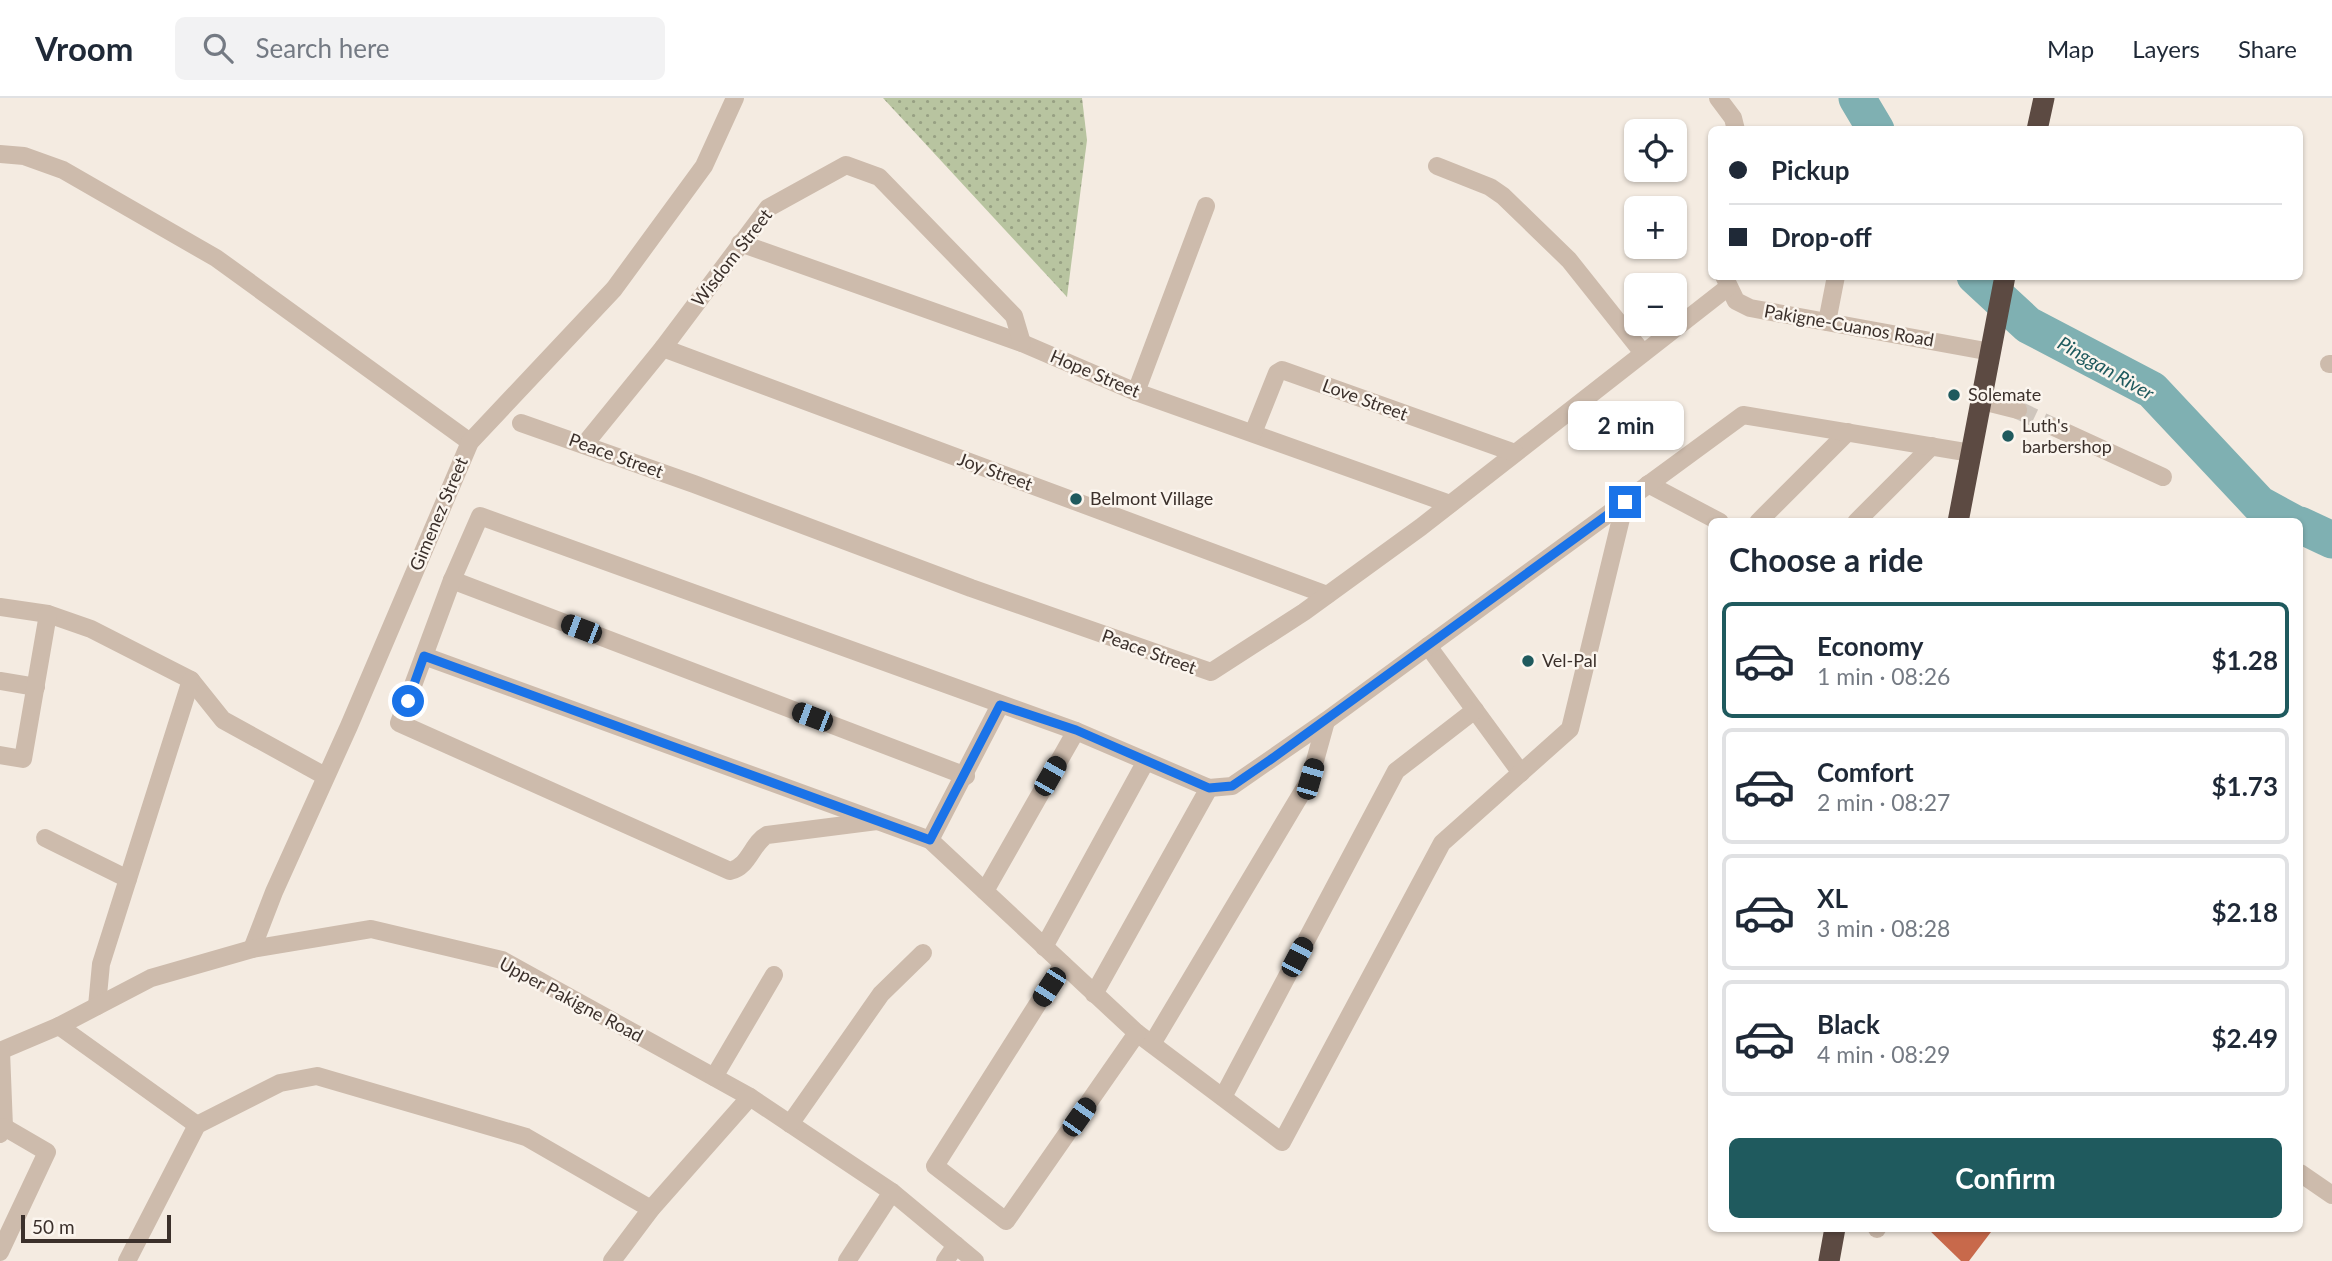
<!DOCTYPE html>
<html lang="en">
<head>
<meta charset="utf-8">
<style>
	body { margin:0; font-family:Lato,sans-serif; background:#f2f2f3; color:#1f2937; height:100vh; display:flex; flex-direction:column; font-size:26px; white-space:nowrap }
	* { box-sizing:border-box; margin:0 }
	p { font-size:23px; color:#747a83 }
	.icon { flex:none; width:38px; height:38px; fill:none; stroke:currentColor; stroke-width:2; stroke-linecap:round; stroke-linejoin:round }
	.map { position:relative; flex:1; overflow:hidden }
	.side { position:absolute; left:1708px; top:420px; width:595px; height:714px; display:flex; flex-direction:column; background:#fff; border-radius:10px; box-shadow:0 2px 5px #0004 }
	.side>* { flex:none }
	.guide { position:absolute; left:1708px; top:28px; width:595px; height:154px; border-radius:10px; box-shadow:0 2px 5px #0004; display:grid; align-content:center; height:154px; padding:0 21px; background:#fff }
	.buttons { position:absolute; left:1624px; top:21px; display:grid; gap:14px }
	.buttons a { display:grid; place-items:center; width:63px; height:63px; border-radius:10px; background:#fff; box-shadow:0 2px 5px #0004; font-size:35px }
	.scale { position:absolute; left:21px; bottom:18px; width:150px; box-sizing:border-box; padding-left:7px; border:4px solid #3b302b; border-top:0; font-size:19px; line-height:24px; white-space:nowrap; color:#3b302b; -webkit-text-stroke:5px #fbf5ee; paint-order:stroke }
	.end { position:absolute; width:32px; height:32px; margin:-16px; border:9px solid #1a73e8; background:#fff; box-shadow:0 0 0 4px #fff }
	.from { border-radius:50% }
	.bubble { position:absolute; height:49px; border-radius:10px; background:#fff; box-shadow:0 2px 5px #0004; font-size:23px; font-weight:700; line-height:49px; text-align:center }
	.car { position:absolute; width:21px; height:42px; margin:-21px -10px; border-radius:9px; box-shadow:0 0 5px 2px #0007; background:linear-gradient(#222 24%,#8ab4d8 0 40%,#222 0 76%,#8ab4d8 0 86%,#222 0) }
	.guide b { display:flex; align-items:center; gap:24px; height:66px; font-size:26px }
	.guide b+b { border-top:2px solid #e0e1e3 }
	.guide i { width:18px; height:18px; background:#1f2937 }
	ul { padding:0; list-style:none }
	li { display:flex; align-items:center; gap:21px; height:116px; margin:0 14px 10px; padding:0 7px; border:4px solid #e0e1e3; border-radius:10px }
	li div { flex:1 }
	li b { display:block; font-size:26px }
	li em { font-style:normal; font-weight:700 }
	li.active { border-color:#1f5a5e }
	li>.icon { width:63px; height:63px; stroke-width:1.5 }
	h2 { padding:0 21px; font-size:32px; line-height:84px }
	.primary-button { display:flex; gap:14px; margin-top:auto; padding:14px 21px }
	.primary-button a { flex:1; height:80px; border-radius:10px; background:#1f5a5e; color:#fff; font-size:28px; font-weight:700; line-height:80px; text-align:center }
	header { display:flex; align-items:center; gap:42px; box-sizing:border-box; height:98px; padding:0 35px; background:#fff; border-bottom:2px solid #e0e1e3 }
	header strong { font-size:33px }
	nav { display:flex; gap:38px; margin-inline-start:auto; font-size:24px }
	.search { width:490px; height:63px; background:#f2f2f3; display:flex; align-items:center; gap:18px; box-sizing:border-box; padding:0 24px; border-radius:10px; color:#747a83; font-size:26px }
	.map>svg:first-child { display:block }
</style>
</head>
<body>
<header>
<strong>Vroom</strong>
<div class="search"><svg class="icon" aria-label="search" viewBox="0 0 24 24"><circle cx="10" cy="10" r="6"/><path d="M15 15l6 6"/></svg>Search here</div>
<nav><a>Map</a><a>Layers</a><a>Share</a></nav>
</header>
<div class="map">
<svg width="2332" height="1163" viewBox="0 0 2332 1163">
	<defs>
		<pattern id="green-dots" width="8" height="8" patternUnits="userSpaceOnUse" patternTransform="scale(1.75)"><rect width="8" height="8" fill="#b8c4a0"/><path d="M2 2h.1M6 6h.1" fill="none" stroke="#97a083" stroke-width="1.8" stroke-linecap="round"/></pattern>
	</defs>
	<rect width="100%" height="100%" fill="#f4ebe1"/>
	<polygon fill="url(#green-dots)" points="883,0 1082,0 1087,42 1067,199"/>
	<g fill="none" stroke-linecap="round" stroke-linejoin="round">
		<g stroke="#7fb0b2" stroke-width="37">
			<polyline points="1857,0 1876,32"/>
			<polyline points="1975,178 2028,227 2152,292 2259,406 2292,424"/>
			<polyline points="2300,427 2332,442"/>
		</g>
	</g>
	<polygon fill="#c8694b" points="1927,1130 1994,1130 1969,1163 1961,1163"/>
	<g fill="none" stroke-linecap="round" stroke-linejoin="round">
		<polyline stroke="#cfc6bd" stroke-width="18" stroke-dasharray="18 9" stroke-linecap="butt" points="2018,312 2054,329"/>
		<g stroke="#cdbbac" stroke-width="18">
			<polyline points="1718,0 1733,20 1736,32"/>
			<polyline points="0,56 24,58 63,72 216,160 470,344"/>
			<polyline points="1437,68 1490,89 1503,98 1569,162 1643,255"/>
			<polyline points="740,145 1022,245 1136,294 1450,406"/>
			<polyline points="1724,178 1736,203 1750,210 1991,254"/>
			<polyline points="1827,224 1836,178"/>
			<polyline points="663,250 1327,497"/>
			<polyline points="2329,266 2332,266"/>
			<polyline points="1136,294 1206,108"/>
			<polyline points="1982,303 2018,312"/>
			<polyline points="521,325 694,386 971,490 1211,574 1304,514 1421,429 1727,190"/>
			<polyline points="2054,329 2163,379"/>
			<polyline points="1253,335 1277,275 1282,272 1515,355"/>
			<polyline points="584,347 663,250 768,110 846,67 879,79 1014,218 1022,245"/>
			<polyline points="1648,386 1720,424"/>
			<polyline points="1758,424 1848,334"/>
			<polyline points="1856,424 1932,348"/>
			<polyline points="452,482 966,678"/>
			<polyline points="0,509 48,516 91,531 191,582 223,622 325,678"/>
			<polyline points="1428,548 1521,675"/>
			<polyline points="424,558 930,742 1137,935 1282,1044 1442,745 1570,631 1625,404"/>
			<polyline points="0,583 36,589"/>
			<polyline points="0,657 23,661 48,516"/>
			<path d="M877 723 767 737C752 745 749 769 730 773L399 625 452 482 480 418 1076 633 1209 690 1232 688 1326 623 1743 317 1971 355"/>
			<polyline points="45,740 128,781"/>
			<polyline points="930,742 1000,607"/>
			<polyline points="985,793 1076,633"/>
			<polyline points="1044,849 1146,663"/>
			<polyline points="252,851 274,794 349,628 470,344 614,191 704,68 735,0"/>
			<polyline points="1063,866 935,1068 1006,1123 1137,935"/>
			<polyline points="1094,896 1209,690"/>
			<polyline points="97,908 101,866 191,582"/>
			<polyline points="59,928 197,1027"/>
			<polyline points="1152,946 1310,681 1326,623"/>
			<polyline points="0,953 59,928 151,880 252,851 371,831 502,862 750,999 892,1094 975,1163"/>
			<polyline points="714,979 774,877"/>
			<polyline points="1223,999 1396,673 1475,612"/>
			<polyline points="790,1026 881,896 923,855"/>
			<polyline points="0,1036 4,1029 1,953"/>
			<polyline points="2300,1075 2332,1097"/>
			<polyline points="1877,1130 1877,1131"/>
			<polyline points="0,1154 47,1054 4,1029"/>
			<polyline points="127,1163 197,1027 280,985 317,978 526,1039 651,1111"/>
			<polyline points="612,1163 651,1111 750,999"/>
			<polyline points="847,1163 892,1094"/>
			<polyline points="945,1163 956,1147"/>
		</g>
		<g stroke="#5c4a42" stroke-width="21">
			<polyline points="2037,32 2044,0"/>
			<polyline points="1958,424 2005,178"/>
			<polyline points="1829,1163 1835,1130"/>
		</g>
	</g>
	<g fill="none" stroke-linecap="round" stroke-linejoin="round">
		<polyline stroke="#1a73e8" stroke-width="9" points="408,603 424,558 930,742 1000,607 1076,632 1209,690 1232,688 1270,662 1625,404"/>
	</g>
	<g fill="#1f5a5e" stroke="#fbf5ee" stroke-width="2.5">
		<circle cx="1954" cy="297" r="7"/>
		<circle cx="2008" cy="338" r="7"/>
		<circle cx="1076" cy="401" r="7"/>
		<circle cx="1528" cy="563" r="7"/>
	</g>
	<g text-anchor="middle" stroke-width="5" stroke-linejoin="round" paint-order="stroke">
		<g font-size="18" fill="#3b302b" stroke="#fbf5ee">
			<text transform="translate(732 160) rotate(-52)" y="6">Wisdom Street</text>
			<text transform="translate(1849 228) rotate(10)" y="6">Pakigne-Cuanos Road</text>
			<text transform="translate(1095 276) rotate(23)" y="6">Hope Street</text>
			<text transform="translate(1365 302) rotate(20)" y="6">Love Street</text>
			<text transform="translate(616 358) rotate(20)" y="6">Peace Street</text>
			<text transform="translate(995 374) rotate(20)" y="6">Joy Street</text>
			<text transform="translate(439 416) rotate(-67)" y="6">Gimenez Street</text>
			<text transform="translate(1149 554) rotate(20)" y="6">Peace Street</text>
			<text transform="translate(571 902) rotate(28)" y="6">Upper Pakigne Road</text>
		</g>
		<g font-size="18" fill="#3b302b" stroke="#fbf5ee" text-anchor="start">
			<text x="1968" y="303">Solemate</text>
			<text x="2022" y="334">Luth's<tspan x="2022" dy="21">barbershop</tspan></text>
			<text x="1090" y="407">Belmont Village</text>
			<text x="1542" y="569">Vel-Pal</text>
		</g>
		<g font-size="19" font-style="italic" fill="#1f5a5e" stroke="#fbf5ee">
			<text transform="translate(2106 270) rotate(30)" y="7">Pinggan River</text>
		</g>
	</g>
</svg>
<div class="buttons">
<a><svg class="icon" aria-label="locate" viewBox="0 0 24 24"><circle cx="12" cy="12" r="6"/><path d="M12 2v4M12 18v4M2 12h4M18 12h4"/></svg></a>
<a>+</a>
<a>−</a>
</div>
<div class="scale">50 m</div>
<i class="end from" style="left:408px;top:603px"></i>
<i class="end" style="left:1625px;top:404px"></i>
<div class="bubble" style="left:1568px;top:303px;width:116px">2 min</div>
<i class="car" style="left:581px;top:531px;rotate:291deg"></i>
<i class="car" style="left:812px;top:619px;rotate:291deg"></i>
<i class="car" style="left:1050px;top:678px;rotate:30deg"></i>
<i class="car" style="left:1310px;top:681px;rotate:16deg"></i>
<i class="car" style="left:1297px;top:859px;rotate:28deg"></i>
<i class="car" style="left:1049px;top:889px;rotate:213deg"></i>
<i class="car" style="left:1079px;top:1019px;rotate:35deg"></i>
<div class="guide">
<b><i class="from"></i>Pickup</b>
<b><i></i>Drop-off</b>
</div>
<section class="side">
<h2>Choose a ride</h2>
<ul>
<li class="active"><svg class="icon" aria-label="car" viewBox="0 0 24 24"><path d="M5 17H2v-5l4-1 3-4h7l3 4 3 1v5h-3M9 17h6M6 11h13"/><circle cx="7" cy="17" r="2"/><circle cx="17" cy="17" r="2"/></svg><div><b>Economy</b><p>1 min · 08:26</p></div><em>$1.28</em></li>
<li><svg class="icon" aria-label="car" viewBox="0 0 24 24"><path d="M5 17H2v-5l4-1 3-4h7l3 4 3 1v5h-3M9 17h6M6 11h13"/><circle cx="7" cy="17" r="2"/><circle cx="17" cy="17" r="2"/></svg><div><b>Comfort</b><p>2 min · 08:27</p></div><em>$1.73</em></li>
<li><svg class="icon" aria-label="car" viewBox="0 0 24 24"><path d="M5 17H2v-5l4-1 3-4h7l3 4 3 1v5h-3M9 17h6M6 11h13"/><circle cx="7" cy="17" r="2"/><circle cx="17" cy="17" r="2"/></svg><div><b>XL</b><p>3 min · 08:28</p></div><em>$2.18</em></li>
<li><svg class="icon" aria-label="car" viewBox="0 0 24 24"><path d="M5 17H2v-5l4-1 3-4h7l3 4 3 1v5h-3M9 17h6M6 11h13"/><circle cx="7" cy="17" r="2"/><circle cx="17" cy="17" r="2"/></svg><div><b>Black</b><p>4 min · 08:29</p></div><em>$2.49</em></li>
</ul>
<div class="primary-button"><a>Confirm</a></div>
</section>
</div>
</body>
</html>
